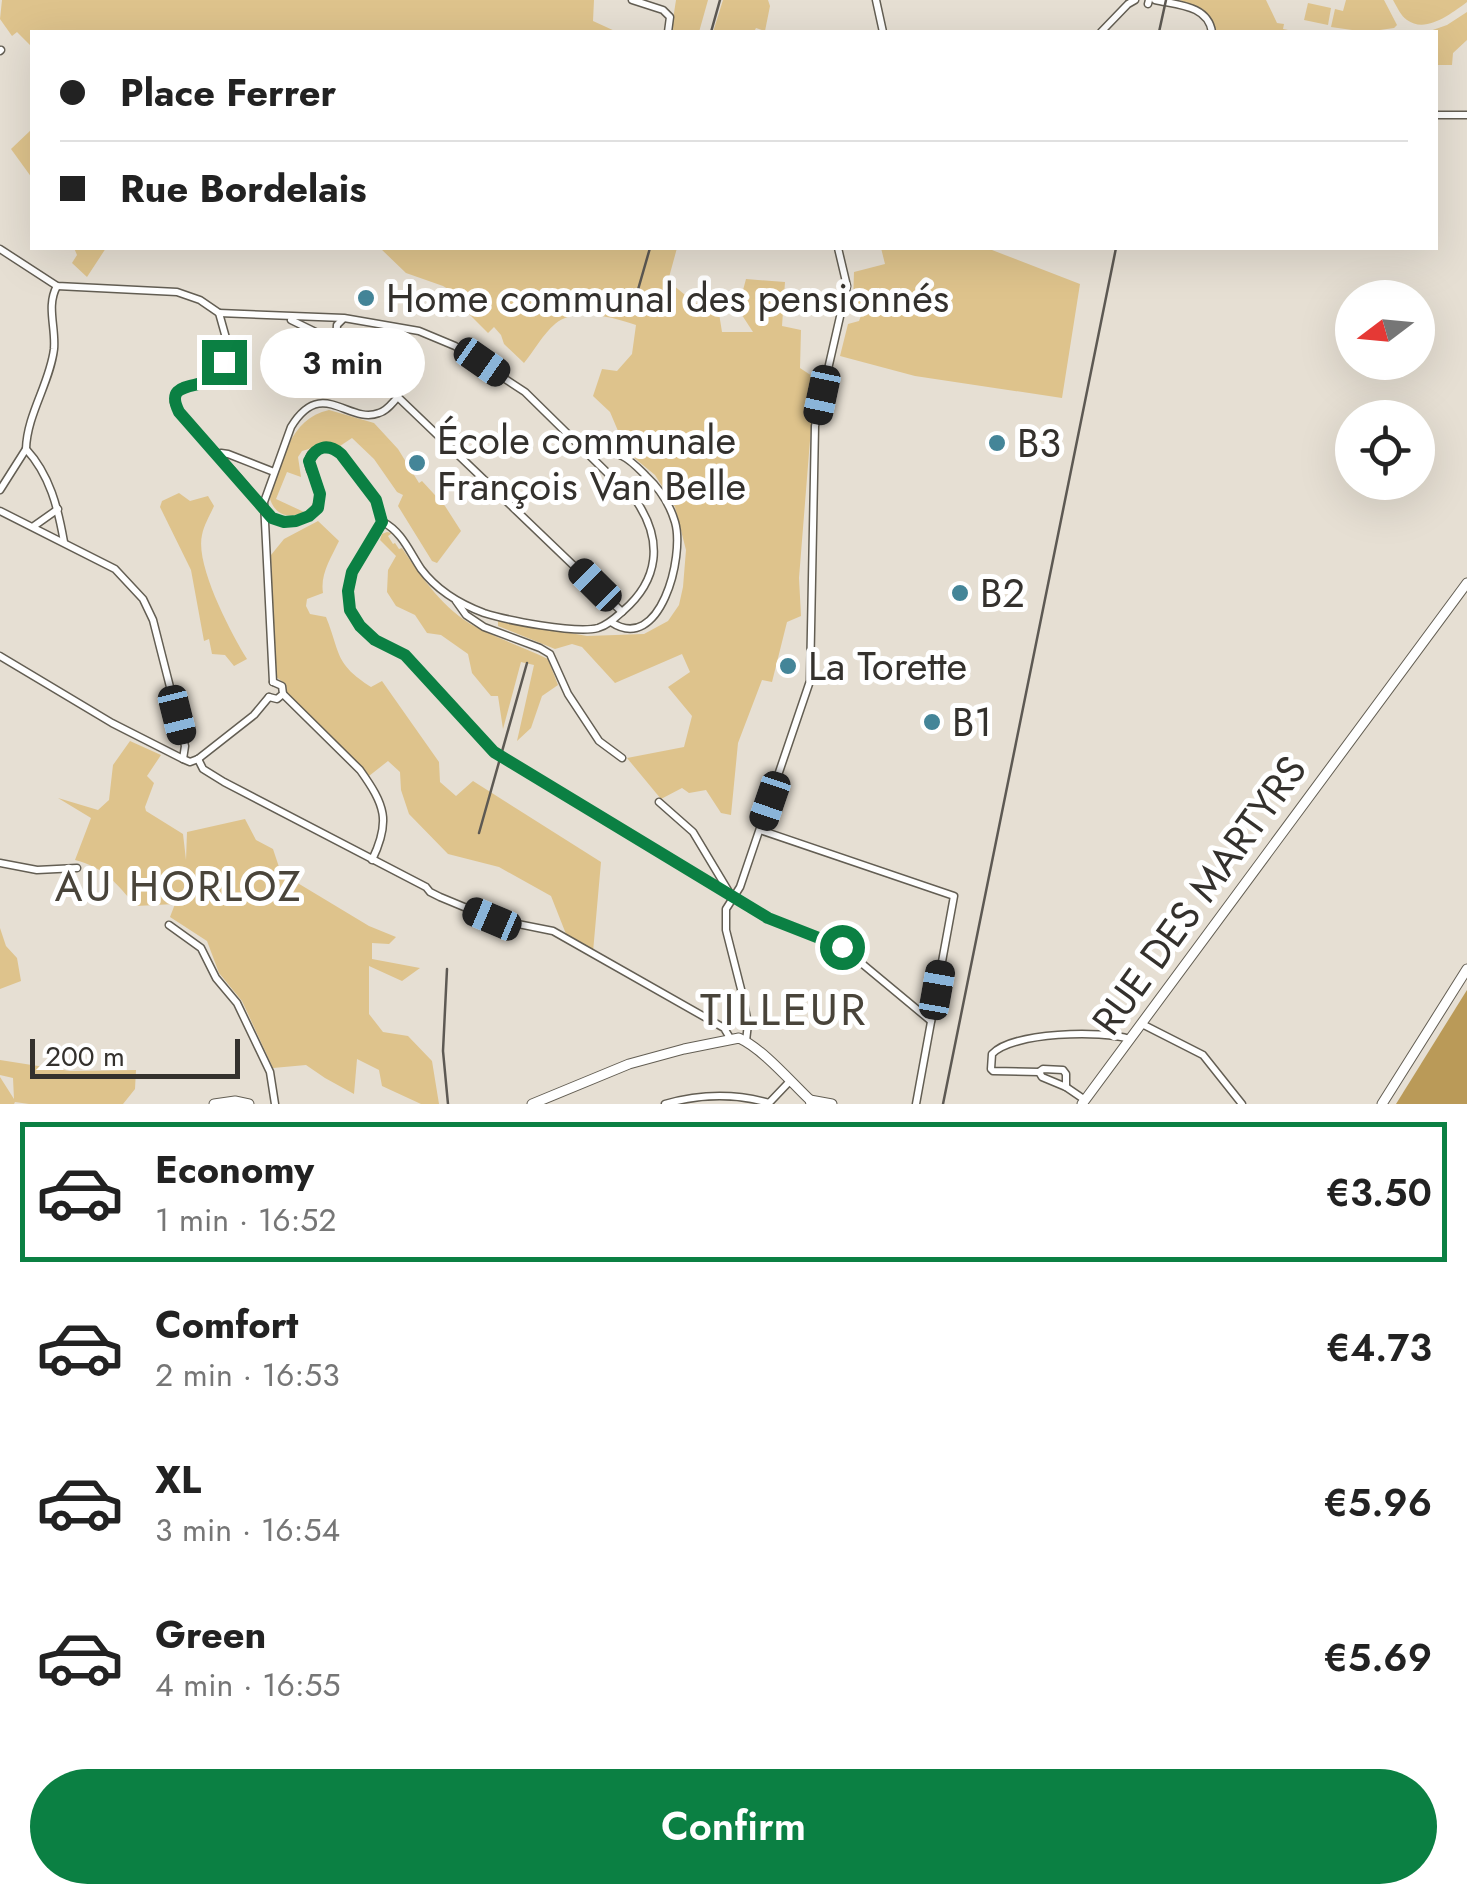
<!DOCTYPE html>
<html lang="en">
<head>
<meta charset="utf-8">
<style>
	body { margin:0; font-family:Jost,sans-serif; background:#f6f6f6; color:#222; height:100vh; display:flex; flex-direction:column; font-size:38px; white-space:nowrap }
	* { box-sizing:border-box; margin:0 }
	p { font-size:32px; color:#767676 }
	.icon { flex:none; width:55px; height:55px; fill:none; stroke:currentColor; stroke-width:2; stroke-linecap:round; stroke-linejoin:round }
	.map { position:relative; height:1104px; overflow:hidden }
	.side { display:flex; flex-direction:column; background:#fff; flex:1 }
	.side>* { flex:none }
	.top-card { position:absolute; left:30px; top:30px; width:1408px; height:220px; border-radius:0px; box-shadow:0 10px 40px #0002; display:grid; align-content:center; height:220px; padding:0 30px; background:#fff }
	.needle { width:65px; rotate:254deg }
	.buttons { position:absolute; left:1335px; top:280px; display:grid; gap:20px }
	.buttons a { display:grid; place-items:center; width:100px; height:100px; border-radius:50%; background:#fff; box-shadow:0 10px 40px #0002; font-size:50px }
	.scale { position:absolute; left:30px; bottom:25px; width:210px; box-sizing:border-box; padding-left:10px; border:5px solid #34312d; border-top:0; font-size:28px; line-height:35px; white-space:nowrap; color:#34312d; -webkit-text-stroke:8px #fff; paint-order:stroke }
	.end { position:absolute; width:45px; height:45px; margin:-22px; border:12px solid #0b8043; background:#fff; box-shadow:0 0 0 5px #fff }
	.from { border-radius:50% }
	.bubble { position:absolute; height:70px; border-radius:35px; background:#fff; box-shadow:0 10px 40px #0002; font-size:32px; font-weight:600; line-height:70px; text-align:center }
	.car { position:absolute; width:30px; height:60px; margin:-30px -15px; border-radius:12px; box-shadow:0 0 8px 2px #0007; background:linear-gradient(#222 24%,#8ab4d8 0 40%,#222 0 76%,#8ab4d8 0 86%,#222 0) }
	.top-card b { display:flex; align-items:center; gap:35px; height:95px; font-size:38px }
	.top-card b+b { border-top:2px solid #e0e0e0 }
	.top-card i { width:25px; height:25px; background:#222 }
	ul { padding:18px 0 0; list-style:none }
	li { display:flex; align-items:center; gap:30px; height:140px; margin:0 20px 15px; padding:0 10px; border:5px solid transparent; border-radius:0px }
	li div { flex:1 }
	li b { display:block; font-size:38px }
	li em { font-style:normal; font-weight:600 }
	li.current { border-color:#0b8043 }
	li>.icon { width:90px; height:90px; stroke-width:1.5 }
	.primary-button { display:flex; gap:20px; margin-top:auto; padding:20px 30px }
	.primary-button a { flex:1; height:115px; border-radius:60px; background:#0b8043; color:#fff; font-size:40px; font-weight:600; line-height:115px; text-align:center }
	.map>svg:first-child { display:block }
</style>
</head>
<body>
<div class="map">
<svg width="1467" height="1104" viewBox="0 0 1467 1104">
	<rect width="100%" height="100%" fill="#e6dfd3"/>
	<g fill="#dec38c">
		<polygon points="2,0 594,0 593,21 617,32 32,32 32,47 17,32 12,36 0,19"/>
		<polygon points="676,0 708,0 699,32 671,32"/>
		<polygon points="723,0 768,0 770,6 765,31 756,28 754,32 713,32"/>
		<path d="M1179 0H1266L1277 23 1284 24 1283 29 1298 32H1215C1212 10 1199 7 1179 0Z"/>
		<polygon points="1346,0 1384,0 1397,25 1394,28 1366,32 1331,27 1335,9 1343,11"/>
		<path d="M1393 0H1467V2C1452 13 1426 34 1407 20 1401 16 1397 7 1393 0Z"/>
		<polygon points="1308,3 1331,8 1328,25 1304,20"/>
		<polygon points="1467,12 1467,40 1453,53 1452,65 1435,65 1435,32 1427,32 1447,25"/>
		<polygon points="32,129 32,178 11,149"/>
		<polygon points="74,248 106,248 87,277 72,263 77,255"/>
		<path d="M380 248H677L668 281 695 303 718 307 722 332H753L738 309 746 279 785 282 782 326 801 330 800 368 815 378 799 578 801 616 787 622 772 682 762 680 738 743 731 815 721 813 706 790 689 793 682 788 661 799 627 758 684 747 692 716 668 687 690 672 682 654 615 683 582 647 572 644 555 649 498 626V620L587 636 644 634 668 621 679 605 683 587 686 550 675 507 655 475 627 452 610 412 593 396 602 369 617 371 632 354 636 325C614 318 576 306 555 324 543 334 534 351 524 363L504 344 501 335 494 327 488 333 455 300 453 292 443 286 406 273Z"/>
		<polygon points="881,248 964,248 992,250 1080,284 1062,398 915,376 840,356 848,324 859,321 864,308 853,303 854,272 885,264"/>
		<path d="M329 410 374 423 398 449 419 483 422 481 445 506 461 531 437 563 432 561 398 506 403 495 397 492 374 459 352 438 340 446C314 437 322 447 302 451L298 457 301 477 287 472 276 499 304 512C287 520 273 514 269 495 283 461 289 419 329 410Z"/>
		<path d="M179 493 190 501 208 496 214 506C210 515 204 525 202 535 195 565 231 633 247 659L234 666 225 655 212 654 209 639 204 641 191 570 160 507 162 501Z"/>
		<path d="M318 521 339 541C331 558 320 574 323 593L307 599 306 606 310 614 326 617C341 654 334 663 371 687L382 681 439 762 440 782 456 796 473 781 601 862 593 952 566 934 551 896 499 867 448 854 409 814 401 790 400 772 388 761 369 776 287 694 286 684 276 677 273 645 271 555 284 539Z"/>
		<path d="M387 532 392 533 388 536 393 544 395 543 399 549 402 548C422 578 444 610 476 627 499 639 525 648 548 659L558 685 542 696 531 728 517 741 534 665 521 662 503 729 498 696H491L472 673 468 654 441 635 427 633 415 615 396 606 387 592 388 570 396 556 380 540 382 534Z"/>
		<path d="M130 741 161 755 147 776 154 783 145 807 146 811 183 834 186 860 187 832 245 819 256 840 273 849 281 873 369 926 396 937 389 944 372 943V959L420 968 402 981 369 966V1014L383 1032 408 1036 432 1061 439 1104H421L382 1086 379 1070 357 1059 354 1094 325 1078 306 1065 273 1068 242 1001 219 973 207 941 170 917 175 904 136 906C116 883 105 868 75 860L91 818 58 798 98 810 109 800 113 765Z"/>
		<polygon points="0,928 6,946 17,958 21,981 0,989"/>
		<polygon points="0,1060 70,1071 136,1070 135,1089 123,1104 29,1104 15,1102 14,1104 0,1104 0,1077 14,1099 13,1078 0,1075"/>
	</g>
	<polygon fill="#ba9a58" points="1467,990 1467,1104 1396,1104"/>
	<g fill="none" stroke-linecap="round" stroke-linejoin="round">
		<g stroke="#635e53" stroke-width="9">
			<g id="street">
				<polyline points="632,0 663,10 670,17 668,32"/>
				<polyline points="876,0 883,32"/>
				<path d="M1155 0C1177 5 1208 5 1212 32"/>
				<polyline points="1148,4 1149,0"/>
				<polyline points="1101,32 1128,4 1135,0"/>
				<polyline points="0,51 1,50"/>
				<polyline points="1435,115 1467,115"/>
				<path d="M0 249 57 286 177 292 200 300 219 313 226 338 227 350 224 362 215 376 205 382 183 387 175 394 174 402 179 412C203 439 229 465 252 494 259 502 263 513 272 518 278 521 288 523 295 521 316 517 324 500 316 480 313 474 310 473 309 466 306 446 329 444 341 454L377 501 383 522 353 572 348 591 350 609 359 626 375 640 405 655 493 752 768 918 842 947 931 1021"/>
				<path d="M57 286C46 306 56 327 54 349 50 383 27 414 26 449 50 475 58 508 64 542"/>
				<path d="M219 313 344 318 419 331 455 346 525 392 637 502C663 541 659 580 623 611 615 618 608 625 598 628 576 634 506 620 484 613 460 604 436 589 421 569 409 551 402 532 383 522"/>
				<polyline points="291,320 336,342 354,355 622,612"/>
				<polyline points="336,342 337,325 343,319"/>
				<path d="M579 446 585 444C597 448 611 450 622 456 631 460 639 469 646 476 659 488 670 505 675 522 685 556 660 655 611 622"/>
				<polyline points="218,456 221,453 228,454 274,472"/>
				<polyline points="0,490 26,449"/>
				<polyline points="0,511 115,569 143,599 153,620 185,746 183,759"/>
				<polyline points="34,526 58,509"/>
				<polyline points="456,601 466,615 484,627 540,648 550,654 568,694 599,741 622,758"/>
				<polyline points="0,656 112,723 183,759 190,762 198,759"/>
				<path d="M273 682 264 502 291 427C322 376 348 425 379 413 387 411 392 403 398 397"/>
				<path d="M283 694 360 770C385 805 391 821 372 860"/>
				<polyline points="269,697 277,699 283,694 282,686 273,682"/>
				<polyline points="198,759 203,769 224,782 426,887 430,892 440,897 493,919 553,931 724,1028 730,1038"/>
				<polyline points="198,759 254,715 269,697"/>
				<polyline points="659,802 693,832 732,897"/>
				<polyline points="760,830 954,896 916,1104"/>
				<polyline points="0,863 37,870 77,868"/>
				<polyline points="169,925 201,948 216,978 237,1003 270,1072 275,1104"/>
				<polyline points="1142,1024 1203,1055 1242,1104"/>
				<polyline points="746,1041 748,1024 743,997 726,930 726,909 740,887 810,681 815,426 847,286 838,248"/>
				<polyline points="1039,1072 1043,1069 1063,1070 1066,1074 1066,1087"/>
				<path d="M1085 1100 1066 1087 1042 1077 1039 1072 993 1071 991 1069 992 1054C1013 1032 1101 1030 1130 1039"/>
				<polyline points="769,1103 790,1081"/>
				<path d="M665 1104C700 1094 734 1093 769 1103"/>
			</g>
		</g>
		<g stroke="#635e53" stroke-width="11">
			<g id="secondary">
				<polyline points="810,1100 832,1104"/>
				<polyline points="214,1104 235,1101 249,1104"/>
				<path d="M532 1104 629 1064 684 1049 739 1038C763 1049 790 1081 810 1100L811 1104"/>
				<polyline points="1082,1104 1467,583"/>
				<polyline points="1382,1104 1467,969"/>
			</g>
		</g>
		<use href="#street" stroke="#fff" stroke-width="6"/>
		<use href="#secondary" stroke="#fff" stroke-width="9"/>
		<g stroke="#5d5953" stroke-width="2.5">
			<polyline points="711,32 720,0"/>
			<polyline points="1159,32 1166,0"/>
			<polyline points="635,300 650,248"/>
			<polyline points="479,833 527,663"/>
			<polyline points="447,969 443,1051 448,1104"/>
			<polyline points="943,1104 1116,248"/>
		</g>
	</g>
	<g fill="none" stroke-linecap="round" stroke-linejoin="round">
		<path stroke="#0b8043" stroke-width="12" d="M224 362C222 367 219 372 215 377 199 390 163 380 179 412L272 518 284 522 296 521 309 516 318 508 320 494 309 461C316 446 328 443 341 454L376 500 382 522 352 572 348 591 350 610 360 626 375 640 405 655 494 752 768 918 842 947"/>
	</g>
	<g fill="#448598" stroke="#fff" stroke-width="4">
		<circle cx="366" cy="298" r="10"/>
		<circle cx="997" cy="443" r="10"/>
		<circle cx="417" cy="463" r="10"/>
		<circle cx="960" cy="593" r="10"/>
		<circle cx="788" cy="666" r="10"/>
		<circle cx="932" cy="722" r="10"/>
	</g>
	<g text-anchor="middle" stroke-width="10" stroke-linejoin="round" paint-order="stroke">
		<g font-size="40" fill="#34312d" stroke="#fff" text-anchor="start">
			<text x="386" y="312">Home communal des pensionnés</text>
			<text x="437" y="454">École communale<tspan x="437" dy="46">François Van Belle</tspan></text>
			<text x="1017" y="457">B3</text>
			<text x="980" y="607">B2</text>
			<text x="808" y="680">La Torette</text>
			<text x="952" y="736">B1</text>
		</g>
		<g font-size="40" fill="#34312d" stroke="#fff">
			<text transform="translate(1199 895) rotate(-54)" y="14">RUE DES MARTYRS</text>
		</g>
		<g font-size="42" letter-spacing="2.5" fill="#49443a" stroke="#fff">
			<text x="179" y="901">AU HORLOZ</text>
		</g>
		<g font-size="45" letter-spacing="2.5" fill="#49443a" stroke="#fff">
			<text x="784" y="1025">TILLEUR</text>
		</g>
	</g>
</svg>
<div class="buttons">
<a><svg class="needle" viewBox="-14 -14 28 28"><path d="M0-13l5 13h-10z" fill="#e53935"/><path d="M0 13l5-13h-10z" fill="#767676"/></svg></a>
<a><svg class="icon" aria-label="locate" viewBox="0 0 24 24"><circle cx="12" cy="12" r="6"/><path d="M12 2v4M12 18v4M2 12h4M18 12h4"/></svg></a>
</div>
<div class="scale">200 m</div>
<i class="end from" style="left:842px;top:947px"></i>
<i class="end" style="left:224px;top:362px"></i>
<div class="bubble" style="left:260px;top:328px;width:165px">3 min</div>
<i class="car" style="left:482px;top:362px;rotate:125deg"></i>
<i class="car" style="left:822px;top:395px;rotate:192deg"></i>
<i class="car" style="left:595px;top:585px;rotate:315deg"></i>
<i class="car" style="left:177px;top:715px;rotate:166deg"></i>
<i class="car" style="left:770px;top:801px;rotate:199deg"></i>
<i class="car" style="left:492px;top:919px;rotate:293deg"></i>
<i class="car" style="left:937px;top:990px;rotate:10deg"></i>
<div class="top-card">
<b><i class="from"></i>Place Ferrer</b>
<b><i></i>Rue Bordelais</b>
</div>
</div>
<section class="side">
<ul>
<li class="current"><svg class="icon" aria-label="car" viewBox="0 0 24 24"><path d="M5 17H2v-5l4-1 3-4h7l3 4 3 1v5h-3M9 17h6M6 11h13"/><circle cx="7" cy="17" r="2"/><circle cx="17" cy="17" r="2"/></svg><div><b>Economy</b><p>1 min · 16:52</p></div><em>€3.50</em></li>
<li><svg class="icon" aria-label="car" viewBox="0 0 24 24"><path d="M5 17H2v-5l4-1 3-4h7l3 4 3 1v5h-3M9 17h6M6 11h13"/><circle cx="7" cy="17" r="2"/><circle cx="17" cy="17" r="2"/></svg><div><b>Comfort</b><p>2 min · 16:53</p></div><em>€4.73</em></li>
<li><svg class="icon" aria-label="car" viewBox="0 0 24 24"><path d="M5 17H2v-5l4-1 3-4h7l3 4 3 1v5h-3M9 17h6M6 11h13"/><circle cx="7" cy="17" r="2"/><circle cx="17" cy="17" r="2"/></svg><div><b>XL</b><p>3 min · 16:54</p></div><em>€5.96</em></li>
<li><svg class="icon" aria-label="car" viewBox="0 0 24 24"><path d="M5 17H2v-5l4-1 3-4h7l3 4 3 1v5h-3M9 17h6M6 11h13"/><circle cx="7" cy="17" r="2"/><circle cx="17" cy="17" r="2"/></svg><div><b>Green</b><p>4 min · 16:55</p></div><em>€5.69</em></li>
</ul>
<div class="primary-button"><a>Confirm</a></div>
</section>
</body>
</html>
